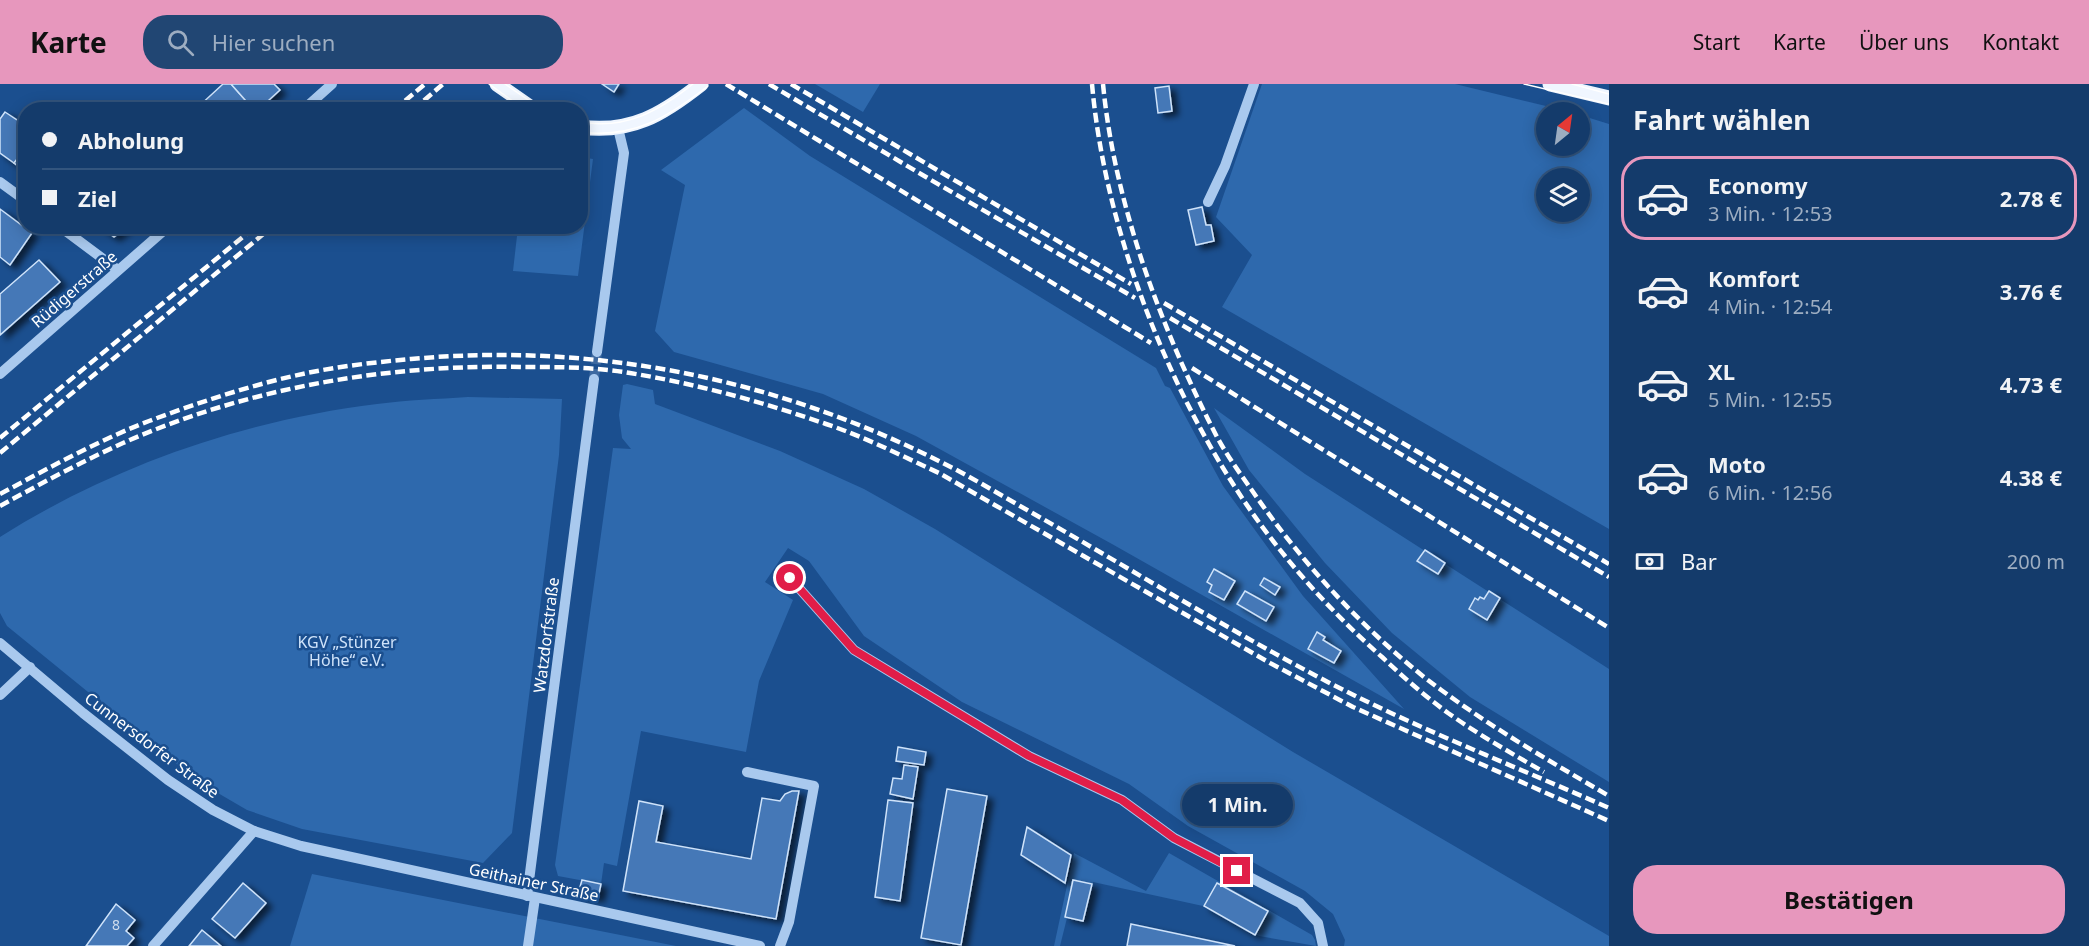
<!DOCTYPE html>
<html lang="de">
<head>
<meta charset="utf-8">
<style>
	body { margin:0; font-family:"Noto Sans",sans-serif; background:#214673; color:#f1f3f6; height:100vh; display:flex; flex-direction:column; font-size:22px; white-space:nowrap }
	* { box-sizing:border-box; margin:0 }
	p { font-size:20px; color:#9dadc1 }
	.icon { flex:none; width:33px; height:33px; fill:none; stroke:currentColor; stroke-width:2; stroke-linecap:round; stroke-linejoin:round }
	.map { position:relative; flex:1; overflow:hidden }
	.panel { display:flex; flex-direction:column; background:#143b6b; width:480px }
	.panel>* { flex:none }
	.hud { position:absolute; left:18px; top:18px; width:570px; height:132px; border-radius:24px; box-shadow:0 3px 15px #0003,0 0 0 2px #33557e; display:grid; align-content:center; height:132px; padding:0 24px; background:#143b6b }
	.needle { width:39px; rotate:29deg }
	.buttons { position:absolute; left:1536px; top:18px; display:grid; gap:12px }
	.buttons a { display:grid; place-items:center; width:54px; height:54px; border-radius:50%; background:#143b6b; box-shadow:0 3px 15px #0003,0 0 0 2px #33557e; font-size:30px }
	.end { position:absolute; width:27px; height:27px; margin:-14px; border:8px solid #e11d48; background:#fff; box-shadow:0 0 0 3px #fff }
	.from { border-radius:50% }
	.bubble { position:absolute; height:42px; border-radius:21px; background:#143b6b; box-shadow:0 3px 15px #0003,0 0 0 2px #33557e; font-size:20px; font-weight:700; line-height:42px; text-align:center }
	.hud b { display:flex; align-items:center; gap:21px; height:57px; font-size:22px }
	.hud b+b { border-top:2px solid #33557e }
	.hud i { width:15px; height:15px; background:#f1f3f6 }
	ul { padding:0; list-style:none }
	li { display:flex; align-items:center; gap:18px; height:84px; margin:0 12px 9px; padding:0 12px; border:3px solid transparent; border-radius:24px }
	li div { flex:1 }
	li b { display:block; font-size:22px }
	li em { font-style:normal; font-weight:700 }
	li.on { border-color:#e797bd }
	li>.icon { width:54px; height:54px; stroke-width:1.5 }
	h2 { padding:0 24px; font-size:27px; line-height:72px }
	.pay { display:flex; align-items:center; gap:15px; height:66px; padding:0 24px; font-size:22px }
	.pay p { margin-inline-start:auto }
	.primary-button { display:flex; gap:12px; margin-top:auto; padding:12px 24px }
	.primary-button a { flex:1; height:69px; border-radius:24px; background:#e797bd; color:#111; font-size:24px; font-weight:700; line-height:69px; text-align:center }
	header { display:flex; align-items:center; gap:36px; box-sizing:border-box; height:84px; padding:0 30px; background:#e797bd; color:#111 }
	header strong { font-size:28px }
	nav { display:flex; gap:33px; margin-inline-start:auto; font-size:21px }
	.search { width:420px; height:54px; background:#214673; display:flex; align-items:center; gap:15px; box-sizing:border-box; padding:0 21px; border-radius:24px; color:#9dadc1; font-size:22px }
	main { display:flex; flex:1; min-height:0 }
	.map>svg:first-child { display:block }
</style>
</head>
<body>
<header>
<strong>Karte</strong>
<div class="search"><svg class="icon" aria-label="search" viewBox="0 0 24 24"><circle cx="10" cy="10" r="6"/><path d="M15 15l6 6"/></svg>Hier suchen</div>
<nav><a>Start</a><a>Karte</a><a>Über uns</a><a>Kontakt</a></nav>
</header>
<main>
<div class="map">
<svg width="1609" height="862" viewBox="0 0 1609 862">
	<defs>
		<filter id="shadow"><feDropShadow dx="6" dy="4" stdDeviation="3" flood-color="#0009"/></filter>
	</defs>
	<rect width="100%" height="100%" fill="#1b4f8f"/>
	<g fill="#2e69ad" fill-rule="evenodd">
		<polygon points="815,0 880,0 863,28"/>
		<path d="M1262 0H1455L1571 28H1546V62H1580V31L1609 40V445L1222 223 1252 171 1216 133ZM1546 94H1580V128H1546Z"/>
		<path d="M744 24 810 72 1156 284 1165 302 1170 304 1223 402 1303 512 1404 625 1112 460 916 352 823 310 674 268 655 247 685 101 661 86ZM1245 507 1274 523 1238 520ZM1317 549 1323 556 1341 567 1334 579 1308 565Z"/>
		<polygon points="581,73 593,75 578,192 513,187 518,143 580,142"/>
		<polygon points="627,300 653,306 655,320 780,367 864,405 935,445 1293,668 1609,852 1609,862 1344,862 1345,856 1333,830 1305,807 1188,742 1129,700 962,618 864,552 809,477 788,464 765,498 793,516 759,597 746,668 641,647 617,782 604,779 601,800 558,792 555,781 613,364 631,365 622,354 619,331 623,301"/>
		<path d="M468 313 562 315 559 371 512 749 483 779 302 745 247 726 211 705 174 678 7 542 0 529V453C112 382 245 336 377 320 407 316 438 315 468 313Z"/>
		<polygon points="1214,324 1305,390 1609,585 1609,698 1470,613 1392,549 1325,479 1249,386"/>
		<polygon points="1074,769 1146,807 1169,769 1312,851 1315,856 1316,862 1259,852 1203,822 1093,798 1083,837 1067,834 1060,862 1054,862"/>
		<polygon points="312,790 676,862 290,862"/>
	</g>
	<g fill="#4478b7" stroke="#cfe3fa" stroke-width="1.5" filter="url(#shadow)">
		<polygon points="223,0 231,0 254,26 200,26 198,23"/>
		<polygon points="231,0 274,0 280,6 258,26 254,26"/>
		<polygon points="602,0 619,0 614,8"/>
		<polygon points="1169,2 1172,27 1158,29 1155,4"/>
		<polygon points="5,28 26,42 26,64 14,79 0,69 0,35"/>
		<polygon points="26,64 26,88 14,79"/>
		<polygon points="1202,123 1206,141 1211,141 1214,157 1196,161 1188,126"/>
		<polygon points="0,125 32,149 10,181 0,173"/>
		<polygon points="100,142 127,142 114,153"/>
		<polygon points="39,176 60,198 0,251 0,210"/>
		<polygon points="1425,466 1445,479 1438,490 1417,477"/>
		<polygon points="1214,485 1235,497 1224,516 1209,508 1212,501 1207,498"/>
		<polygon points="1264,494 1280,503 1275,511 1260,501"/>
		<polygon points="1245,507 1274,523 1266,537 1237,520"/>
		<polygon points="1489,507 1500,514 1487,536 1469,525 1475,514 1478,516 1480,513 1484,515"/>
		<polygon points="1317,548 1325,553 1323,556 1341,567 1334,579 1308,565"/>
		<polygon points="898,663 926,668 924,681 896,677"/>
		<polygon points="904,681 918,683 913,715 890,710 893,694 902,695"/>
		<polygon points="947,705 987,712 961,861 921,854"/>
		<polygon points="792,707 799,707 776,835 623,807 639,717 663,722 656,758 751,775 762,714 780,717 785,710"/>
		<polygon points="888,716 913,719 900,817 875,813"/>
		<polygon points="1027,743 1071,771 1065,799 1021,771"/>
		<polygon points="582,796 601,800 598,814 578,810"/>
		<polygon points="1073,796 1092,800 1083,837 1065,833"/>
		<polygon points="243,799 266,819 235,854 212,835"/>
		<polygon points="1217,799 1268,827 1255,851 1204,822"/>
		<polygon points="116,820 135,836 126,847 134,854 127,862 86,862"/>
		<polygon points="1131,840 1235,862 1127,862"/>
		<polygon points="202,846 221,862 189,862"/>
	</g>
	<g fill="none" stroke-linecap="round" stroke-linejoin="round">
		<polyline stroke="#3d69a0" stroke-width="10" stroke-dasharray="10 5" stroke-linecap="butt" points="594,295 597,268"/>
		<g stroke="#a9c9ee" stroke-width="10">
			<polyline points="303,26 332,0"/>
			<polyline points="0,98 26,117"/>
			<polyline points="1208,118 1225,82 1254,0"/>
			<polyline points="59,142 118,186"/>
			<polyline points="597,268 624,69 618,44"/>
			<polyline points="0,290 169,142"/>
			<polyline points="790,494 854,566 1029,672 1122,716 1174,754 1300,819 1318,839 1323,862"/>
			<polyline points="0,559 83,629 168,696 213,726 254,747 301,762 760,862"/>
			<polyline points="0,611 30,583"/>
			<polyline points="747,688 814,702 789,838 780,862"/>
			<polyline points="527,812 594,295"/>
			<polyline points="153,862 254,747"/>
			<polyline points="528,862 535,814"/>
		</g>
		<g stroke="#f0f6ff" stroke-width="15">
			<polyline points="497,0 534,26"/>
			<polyline points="1550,0 1609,14"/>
			<path d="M580 43C631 50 663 30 701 0"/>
		</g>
		<g stroke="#fff" stroke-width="1.5">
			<polyline points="489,0 525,26"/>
			<polyline points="505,0 543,26"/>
			<polyline points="1524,0 1609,20"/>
			<polyline points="1572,0 1609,10"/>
			<path d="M580 38C626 46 659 27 693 0"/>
			<path d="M580 48C634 55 668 33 708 2"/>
		</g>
		<g stroke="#fff" stroke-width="4.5" stroke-dasharray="10 4.5" stroke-linecap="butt">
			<polyline points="726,0 1151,259"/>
			<polyline points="769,0 931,96 1135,214"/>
			<polyline points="791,0 1131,200"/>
			<path d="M1092 0C1106 160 1183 348 1285 472 1314 508 1347 542 1382 573 1403 593 1425 612 1448 629 1479 651 1511 669 1544 688"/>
			<path d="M1103 0C1109 63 1124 123 1144 183 1164 241 1188 297 1216 351 1226 370 1239 388 1251 405 1299 475 1358 540 1424 593 1482 638 1546 675 1609 712"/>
			<polyline points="394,26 425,0"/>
			<polyline points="413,26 443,0"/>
			<polyline points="1164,219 1609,480"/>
			<polyline points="1170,234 1609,493"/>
			<polyline points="1192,284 1609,544"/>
			<polyline points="0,354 256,142"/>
			<polyline points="0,369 273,142"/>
			<path d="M0 410C49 384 97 357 149 337 200 318 254 300 307 289 341 282 377 278 411 275 597 258 777 295 943 379 969 392 994 407 1020 422 1116 476 1210 535 1307 587 1405 640 1508 679 1609 724"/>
			<path d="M0 422C40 400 81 378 123 359 247 304 387 280 522 283 558 283 595 283 630 289 697 300 763 318 826 340 865 353 902 372 939 389L1270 579 1353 623 1609 737"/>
		</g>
	</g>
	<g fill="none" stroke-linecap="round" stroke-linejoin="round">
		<polyline stroke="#e11d48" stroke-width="8" points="790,494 854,566 1029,672 1122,716 1174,754 1237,787"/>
	</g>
	<g text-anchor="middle" stroke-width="5" stroke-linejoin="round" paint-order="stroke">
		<g font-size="14" fill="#d0dded">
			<text x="116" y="846">8</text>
		</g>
		<g font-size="16" fill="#fff" stroke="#1b4f8f">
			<text transform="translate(74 205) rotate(-41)" y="6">Rüdigerstraße</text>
			<text transform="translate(546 551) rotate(-83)" y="6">Watzdorfstraße</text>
			<text transform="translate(152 661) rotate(37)" y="6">Cunnersdorfer Straße</text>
			<text transform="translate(534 798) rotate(12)" y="6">Geithainer Straße</text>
		</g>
		<g font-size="16" fill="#cfe3fa" stroke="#1b4f8f">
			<text x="347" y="564">KGV „Stünzer<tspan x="347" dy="18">Höhe“ e.V.</tspan></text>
		</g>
	</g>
</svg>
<div class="buttons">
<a><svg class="needle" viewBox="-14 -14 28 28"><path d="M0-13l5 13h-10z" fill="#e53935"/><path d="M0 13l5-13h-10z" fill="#9dadc1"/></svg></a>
<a><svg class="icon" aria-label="layers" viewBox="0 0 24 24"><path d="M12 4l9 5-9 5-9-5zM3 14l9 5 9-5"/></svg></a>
</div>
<i class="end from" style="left:790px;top:494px"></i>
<i class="end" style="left:1237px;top:787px"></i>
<div class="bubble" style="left:1182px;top:700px;width:111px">1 Min.</div>
<div class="hud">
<b><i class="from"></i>Abholung</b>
<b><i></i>Ziel</b>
</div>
</div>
<section class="panel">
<h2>Fahrt wählen</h2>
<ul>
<li class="on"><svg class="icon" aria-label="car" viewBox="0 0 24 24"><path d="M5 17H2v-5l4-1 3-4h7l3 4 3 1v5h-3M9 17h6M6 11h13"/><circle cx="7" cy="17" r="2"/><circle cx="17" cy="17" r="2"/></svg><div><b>Economy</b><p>3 Min. · 12:53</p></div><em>2.78 €</em></li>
<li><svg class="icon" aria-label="car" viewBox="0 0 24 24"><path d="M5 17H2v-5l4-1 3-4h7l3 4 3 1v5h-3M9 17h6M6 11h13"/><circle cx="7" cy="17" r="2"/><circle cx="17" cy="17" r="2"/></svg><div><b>Komfort</b><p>4 Min. · 12:54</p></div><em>3.76 €</em></li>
<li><svg class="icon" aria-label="car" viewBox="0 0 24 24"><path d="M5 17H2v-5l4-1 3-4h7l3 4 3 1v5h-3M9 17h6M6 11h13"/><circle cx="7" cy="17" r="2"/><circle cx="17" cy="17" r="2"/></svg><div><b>XL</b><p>5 Min. · 12:55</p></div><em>4.73 €</em></li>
<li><svg class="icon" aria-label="car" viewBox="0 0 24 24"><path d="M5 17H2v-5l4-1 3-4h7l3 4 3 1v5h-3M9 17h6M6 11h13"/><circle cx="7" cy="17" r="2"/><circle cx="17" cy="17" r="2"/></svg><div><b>Moto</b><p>6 Min. · 12:56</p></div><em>4.38 €</em></li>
</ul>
<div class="pay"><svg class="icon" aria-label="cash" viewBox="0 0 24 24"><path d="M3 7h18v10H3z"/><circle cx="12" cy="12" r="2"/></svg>Bar<p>200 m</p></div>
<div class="primary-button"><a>Bestätigen</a></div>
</section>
</main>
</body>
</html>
